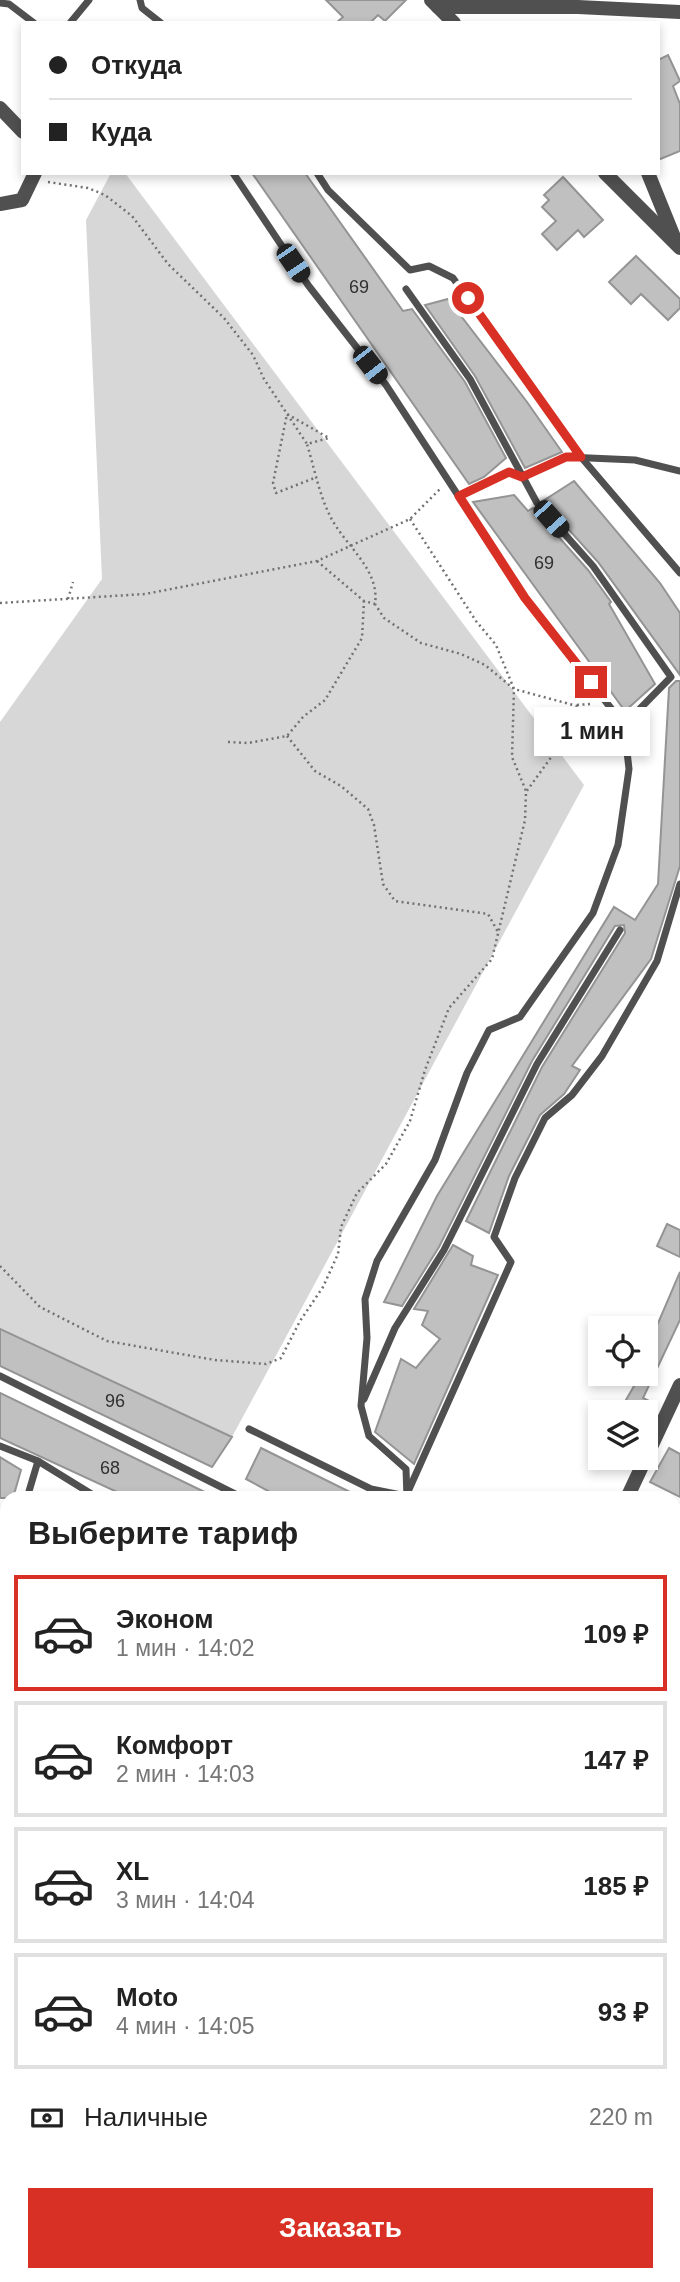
<!DOCTYPE html>
<html lang="ru">
<head>
<meta charset="utf-8">
<style>
	body { margin:0; font-family:Helvetica,sans-serif; background:#f2f2f2; color:#222; height:100vh; display:flex; flex-direction:column; font-size:26px; white-space:nowrap }
	* { box-sizing:border-box; margin:0 }
	p { font-size:23px; color:#767676 }
	.icon { flex:none; width:38px; height:38px; fill:none; stroke:currentColor; stroke-width:2; stroke-linecap:round; stroke-linejoin:round }
	.map { position:relative; flex:1; overflow:hidden }
	.panel { position:absolute; left:0px; top:1491px; width:681px; height:791px; display:flex; flex-direction:column; background:#fff; border-radius:21px 21px 0 0; box-shadow:0 4px 10px #0003 }
	.panel>* { flex:none }
	.top-card { position:absolute; left:21px; top:21px; width:639px; height:154px; border-radius:0px; box-shadow:0 4px 10px #0003; display:grid; align-content:center; height:154px; padding:0 28px; background:#fff }
	.tools { position:absolute; left:588px; top:1316px; display:grid; gap:14px }
	.tools a { display:grid; place-items:center; width:70px; height:70px; border-radius:0px; background:#fff; box-shadow:0 4px 10px #0003; font-size:35px }
	.end { position:absolute; width:32px; height:32px; margin:-16px; border:9px solid #d93025; background:#fff; box-shadow:0 0 0 4px #fff }
	.from { border-radius:50% }
	.bubble { position:absolute; height:49px; border-radius:0px; background:#fff; box-shadow:0 4px 10px #0003; font-size:23px; font-weight:800; line-height:49px; text-align:center }
	.car { position:absolute; width:21px; height:42px; margin:-21px -10px; border-radius:9px; box-shadow:0 0 5px 2px #0007; background:linear-gradient(#222 24%,#8ab4d8 0 40%,#222 0 76%,#8ab4d8 0 86%,#222 0) }
	.top-card b { display:flex; align-items:center; gap:24px; height:66px; font-size:26px }
	.top-card b+b { border-top:2px solid #e0e0e0 }
	.top-card i { width:18px; height:18px; background:#222 }
	ul { padding:0; list-style:none }
	li { display:flex; align-items:center; gap:21px; height:116px; margin:0 14px 10px; padding:0 14px; border:4px solid #e0e0e0; border-radius:0px }
	li div { flex:1 }
	li b { display:block; font-size:26px }
	li em { font-style:normal; font-weight:800 }
	li.active { border-color:#d93025 }
	li>.icon { width:63px; height:63px; stroke-width:1.5 }
	h2 { padding:0 28px; font-size:32px; line-height:84px }
	.pay { display:flex; align-items:center; gap:18px; height:77px; padding:0 28px; font-size:26px }
	.pay p { margin-inline-start:auto }
	.primary-button { display:flex; gap:14px; margin-top:auto; padding:14px 28px }
	.primary-button a { flex:1; height:80px; border-radius:0px; background:#d93025; color:#fff; font-size:28px; font-weight:800; line-height:80px; text-align:center }
	.map>svg:first-child { display:block }
</style>
</head>
<body>
<div class="map">
<svg width="680" height="2282" viewBox="0 0 680 2282">
	<rect width="100%" height="100%" fill="#fff"/>
	<g fill="#d7d7d7">
		<polygon points="111,173 125,173 584,785 232,1437 0,1328 0,722 102,579 86,220"/>
		<polygon points="674,2149 680,2152 678,2282 464,2282 465,2275 674,2275"/>
	</g>
	<g fill="#c0c0c0" stroke="#949494" stroke-width="2">
		<polygon points="326,0 406,0 385,21 378,15 370,23 336,23 343,17"/>
		<polygon points="668,55 680,81 673,86 680,104 680,151 658,160 658,60"/>
		<polygon points="252,173 305,173 403,311 412,309 465,382 506,458 484,477 469,484"/>
		<polygon points="563,177 603,220 584,237 578,230 557,250 542,234 556,221 542,207 549,200 544,195"/>
		<polygon points="636,256 680,299 680,308 668,320 641,294 631,304 609,282"/>
		<polygon points="448,299 527,402 562,452 525,468 475,376 425,305"/>
		<polygon points="574,481 660,583 680,613 680,675 598,562 543,501"/>
		<polygon points="514,495 528,511 533,508 588,570 611,602 609,604 655,684 625,711 473,502"/>
		<polygon points="676,681 680,681 680,866 651,959 572,1066 580,1070 564,1094 540,1115 509,1176 489,1233 466,1221 542,1067 625,933 624,925 615,926 532,1061 439,1247 402,1306 384,1302 437,1196 614,907 635,920 658,884 669,688"/>
		<polygon points="667,1224 680,1230 680,1257 657,1246"/>
		<polygon points="453,1245 473,1256 471,1265 498,1275 414,1464 375,1432 401,1359 416,1368 440,1339 422,1325 428,1311 414,1309"/>
		<polygon points="680,1272 680,1320 643,1398 649,1401 642,1412 619,1412 641,1374 646,1374 646,1340 650,1342"/>
		<polygon points="0,1329 232,1437 212,1467 0,1366"/>
		<polygon points="0,1393 217,1498 130,1498 0,1438"/>
		<polygon points="261,1448 362,1498 281,1498 246,1479"/>
		<polygon points="669,1448 680,1454 680,1497 650,1482"/>
		<polygon points="0,1457 21,1470 13,1498 0,1498"/>
	</g>
	<g fill="none" stroke-linecap="round" stroke-linejoin="round">
		<g stroke="#727272" stroke-width="2.5" stroke-dasharray="2 3.5" stroke-linecap="butt">
			<polyline points="48,182 88,188 105,195 132,216 168,264 224,318 253,355 264,379 307,444"/>
			<polyline points="410,519 476,621 496,645 514,689 512,757 526,791"/>
			<polyline points="317,561 364,601 375,604"/>
			<polyline points="68,599 73,582"/>
			<polyline points="0,603 145,594 317,561 410,519 440,489"/>
			<polyline points="577,705 591,704"/>
			<polyline points="287,736 315,771 341,786 368,809 374,825 383,884 395,901 488,914 498,932"/>
			<polyline points="228,742 248,743 287,736 303,717 325,700 362,638 364,601"/>
			<path d="M0 1266 40 1307 107 1341 215 1360 266 1364 281 1358 300 1321 323 1287 338 1254 341 1227 357 1193 386 1164 410 1121 425 1070 449 1008 492 959 525 820 526 792 568 734 577 706 514 689 485 665 461 654 421 643 384 618 375 604C380 569 345 546 330 516 319 494 314 467 307 444L329 438 287 414 273 483 276 493 317 477"/>
		</g>
		<g stroke="#505050" stroke-width="7">
			<polyline points="140,0 142,8 161,23"/>
			<polyline points="0,3 9,4 34,23"/>
			<polyline points="70,23 89,0"/>
			<polyline points="233,173 308,285 386,385 525,598 624,725 629,769 618,845 593,913 520,1017 489,1030 467,1073 435,1160 377,1261 365,1299 367,1338 361,1406 369,1436 406,1469 407,1498"/>
			<polyline points="317,173 328,190 410,270 429,266 453,278 581,457 680,573"/>
			<polyline points="406,289 470,379 537,503 593,566 671,677 624,725"/>
			<polyline points="459,496 509,472 522,477 567,457 635,460 680,471"/>
			<polyline points="0,1376 243,1498"/>
			<polyline points="364,1399 395,1328 444,1250 537,1064 620,930"/>
			<polyline points="249,1429 371,1489 406,1496 511,1262 494,1237 515,1178 545,1118 572,1095 602,1056 657,961 680,884"/>
			<polyline points="0,1446 38,1461 98,1498"/>
			<polyline points="27,1498 38,1461"/>
			<polyline points="0,1594 7,1569"/>
			<polyline points="674,1823 680,1825"/>
			<polyline points="0,1824 7,1797"/>
			<polyline points="0,1847 7,1850"/>
			<polyline points="0,1912 7,1914"/>
			<polyline points="0,2036 7,2019"/>
			<polyline points="0,2096 7,2099"/>
			<polyline points="0,2152 7,2154"/>
			<polyline points="0,2277 7,2260"/>
			<polyline points="56,2282 58,2275"/>
			<polyline points="104,2282 107,2275"/>
			<polyline points="149,2282 151,2275"/>
			<polyline points="192,2282 194,2275"/>
		</g>
		<g stroke="#505050" stroke-width="14">
			<polyline points="431,0 454,23"/>
			<polyline points="438,7 578,7 680,12"/>
			<polyline points="0,108 23,132"/>
			<polyline points="605,173 680,248"/>
			<polyline points="648,173 674,237"/>
			<polyline points="0,204 22,200 35,173"/>
			<polyline points="627,1498 680,1385"/>
			<polyline points="674,1624 680,1624"/>
			<polyline points="418,2282 420,2275"/>
		</g>
	</g>
	<g fill="none" stroke-linecap="round" stroke-linejoin="round">
		<polyline stroke="#d93025" stroke-width="9" points="468,298 581,457 566,457 522,477 509,472 459,496 525,598 591,682"/>
	</g>
	<g text-anchor="middle" stroke-width="5" stroke-linejoin="round" paint-order="stroke">
		<g font-size="18" fill="#303030">
			<text x="359" y="293">69</text>
			<text x="544" y="569">69</text>
			<text x="115" y="1407">96</text>
			<text x="110" y="1474">68</text>
		</g>
	</g>
</svg>
<div class="tools">
<a><svg class="icon" aria-label="locate" viewBox="0 0 24 24"><circle cx="12" cy="12" r="6"/><path d="M12 2v4M12 18v4M2 12h4M18 12h4"/></svg></a>
<a><svg class="icon" aria-label="layers" viewBox="0 0 24 24"><path d="M12 4l9 5-9 5-9-5zM3 14l9 5 9-5"/></svg></a>
</div>
<i class="end from" style="left:468px;top:298px"></i>
<i class="end" style="left:591px;top:682px"></i>
<div class="bubble" style="left:534px;top:707px;width:116px">1 мин</div>
<i class="car" style="left:293px;top:263px;rotate:146deg"></i>
<i class="car" style="left:370px;top:365px;rotate:142deg"></i>
<i class="car" style="left:551px;top:519px;rotate:138deg"></i>
<div class="top-card">
<b><i class="from"></i>Откуда</b>
<b><i></i>Куда</b>
</div>
<section class="panel">
<h2>Выберите тариф</h2>
<ul>
<li class="active"><svg class="icon" aria-label="car" viewBox="0 0 24 24"><path d="M5 17H2v-5l4-1 3-4h7l3 4 3 1v5h-3M9 17h6M6 11h13"/><circle cx="7" cy="17" r="2"/><circle cx="17" cy="17" r="2"/></svg><div><b>Эконом</b><p>1 мин · 14:02</p></div><em>109 ₽</em></li>
<li><svg class="icon" aria-label="car" viewBox="0 0 24 24"><path d="M5 17H2v-5l4-1 3-4h7l3 4 3 1v5h-3M9 17h6M6 11h13"/><circle cx="7" cy="17" r="2"/><circle cx="17" cy="17" r="2"/></svg><div><b>Комфорт</b><p>2 мин · 14:03</p></div><em>147 ₽</em></li>
<li><svg class="icon" aria-label="car" viewBox="0 0 24 24"><path d="M5 17H2v-5l4-1 3-4h7l3 4 3 1v5h-3M9 17h6M6 11h13"/><circle cx="7" cy="17" r="2"/><circle cx="17" cy="17" r="2"/></svg><div><b>XL</b><p>3 мин · 14:04</p></div><em>185 ₽</em></li>
<li><svg class="icon" aria-label="car" viewBox="0 0 24 24"><path d="M5 17H2v-5l4-1 3-4h7l3 4 3 1v5h-3M9 17h6M6 11h13"/><circle cx="7" cy="17" r="2"/><circle cx="17" cy="17" r="2"/></svg><div><b>Moto</b><p>4 мин · 14:05</p></div><em>93 ₽</em></li>
</ul>
<div class="pay"><svg class="icon" aria-label="cash" viewBox="0 0 24 24"><path d="M3 7h18v10H3z"/><circle cx="12" cy="12" r="2"/></svg>Наличные<p>220 m</p></div>
<div class="primary-button"><a>Заказать</a></div>
</section>
</div>
</body>
</html>
